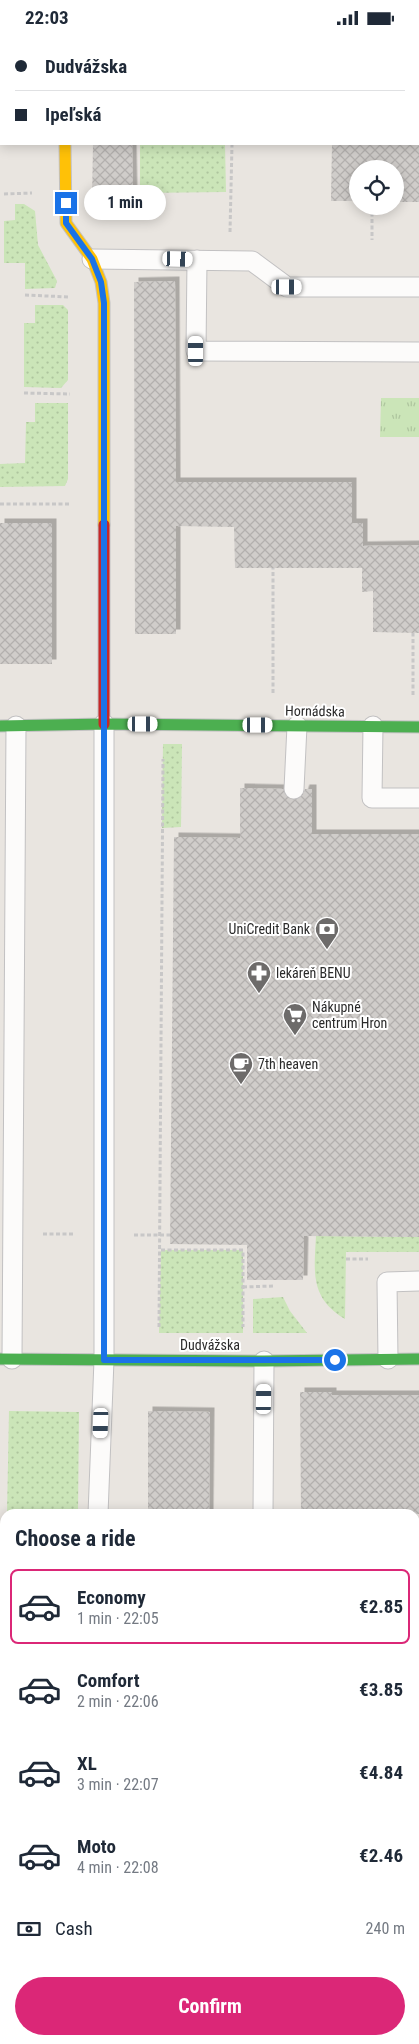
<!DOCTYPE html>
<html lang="en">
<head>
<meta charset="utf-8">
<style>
	body { margin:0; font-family:"Roboto Condensed",sans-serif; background:#f6f6f7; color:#1f2937; height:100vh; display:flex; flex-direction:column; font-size:19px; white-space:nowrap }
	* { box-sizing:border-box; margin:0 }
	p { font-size:16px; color:#747a83 }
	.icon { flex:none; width:28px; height:28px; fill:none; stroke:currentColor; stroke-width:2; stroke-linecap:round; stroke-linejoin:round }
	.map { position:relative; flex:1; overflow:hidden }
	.drawer { position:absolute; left:0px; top:1474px; width:420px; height:536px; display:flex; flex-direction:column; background:#fff; border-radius:15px 15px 0 0; box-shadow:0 2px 12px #0003 }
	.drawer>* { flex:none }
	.banner { position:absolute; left:0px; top:0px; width:420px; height:110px; box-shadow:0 2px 12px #0003; display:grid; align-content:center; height:110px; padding:0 15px; background:#fff }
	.tools { position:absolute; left:349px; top:125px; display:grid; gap:10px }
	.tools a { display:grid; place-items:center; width:55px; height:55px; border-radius:50%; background:#fff; box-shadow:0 2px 12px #0003; font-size:25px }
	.end { position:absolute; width:22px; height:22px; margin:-11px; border:6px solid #1a73e8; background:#fff; box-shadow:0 0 0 2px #fff }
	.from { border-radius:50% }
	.bubble { position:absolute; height:35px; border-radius:18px; background:#fff; box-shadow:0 2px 12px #0003; font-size:16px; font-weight:700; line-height:35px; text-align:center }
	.car { position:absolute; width:15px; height:30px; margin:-15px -8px; border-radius:6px; box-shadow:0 0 4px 1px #0007; background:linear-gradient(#fff 24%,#345 0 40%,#fff 0 76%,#345 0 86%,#fff 0) }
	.banner b { display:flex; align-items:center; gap:18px; height:48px; font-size:19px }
	.banner b+b { border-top:1px solid #e0e1e3 }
	.banner i { width:12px; height:12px; background:#1f2937 }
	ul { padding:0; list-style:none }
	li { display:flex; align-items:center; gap:15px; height:75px; margin:0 10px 8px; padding:0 5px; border:2px solid transparent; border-radius:8px }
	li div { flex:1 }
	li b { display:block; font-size:19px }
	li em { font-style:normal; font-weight:700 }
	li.current { border-color:#db2777 }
	li>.icon { width:45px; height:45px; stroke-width:1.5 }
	h2 { padding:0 15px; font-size:22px; line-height:60px }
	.pay { display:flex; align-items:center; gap:12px; height:55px; padding:0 15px; font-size:19px }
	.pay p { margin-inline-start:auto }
	.button { display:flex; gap:10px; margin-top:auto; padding:10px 15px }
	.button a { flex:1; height:58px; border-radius:30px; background:#db2777; color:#fff; font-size:20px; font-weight:700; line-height:58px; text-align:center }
	.status { display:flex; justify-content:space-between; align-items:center; height:35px; padding:0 25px; background:#fff; direction:ltr }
	.status svg { height:14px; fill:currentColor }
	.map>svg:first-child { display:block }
</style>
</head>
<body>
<div class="status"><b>22:03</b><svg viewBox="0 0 49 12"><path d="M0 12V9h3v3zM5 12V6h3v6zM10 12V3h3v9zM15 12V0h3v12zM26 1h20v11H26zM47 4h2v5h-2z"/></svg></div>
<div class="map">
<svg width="419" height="2009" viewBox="0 0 419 2009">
	<defs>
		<pattern id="grass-dots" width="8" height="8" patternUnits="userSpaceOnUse" patternTransform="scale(1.25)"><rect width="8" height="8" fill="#cbe5b8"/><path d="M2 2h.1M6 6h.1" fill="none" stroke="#aec59e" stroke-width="1.8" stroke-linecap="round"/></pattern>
		<pattern id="park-tufts" width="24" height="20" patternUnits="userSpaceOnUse" patternTransform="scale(1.25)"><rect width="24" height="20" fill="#cbe5b8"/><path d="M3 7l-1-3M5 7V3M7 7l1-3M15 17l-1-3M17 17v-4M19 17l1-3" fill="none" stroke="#aec59e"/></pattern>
		<pattern id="building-cross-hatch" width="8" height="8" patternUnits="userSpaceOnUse" patternTransform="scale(1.25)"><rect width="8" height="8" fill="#d0cdca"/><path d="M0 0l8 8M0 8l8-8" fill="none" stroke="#b3b0ae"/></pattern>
		<filter id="shadow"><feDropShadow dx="4.5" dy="-4.5" stdDeviation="0" flood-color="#0004"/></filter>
	</defs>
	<rect width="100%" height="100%" fill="#e9e5e0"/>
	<g fill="url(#grass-dots)">
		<polygon points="140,109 225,109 226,157 140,158"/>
		<polygon points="15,169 24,169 35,176 38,210 57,246 55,253 25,254 25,228 4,228 4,186 15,185"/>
		<polygon points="35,270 63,270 68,275 68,345 61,353 24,352 24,288 35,288"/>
		<polygon points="35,368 68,368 68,444 65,451 0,452 0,429 25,428 26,387 35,387"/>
		<polygon points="163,709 182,709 181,792 162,793"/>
		<path d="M316 1201 419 1202V1217H346L345 1284C310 1263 314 1238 316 1201Z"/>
		<polygon points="161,1215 243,1215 243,1298 159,1298"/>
		<polygon points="283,1262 290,1276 307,1298 253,1298 253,1264"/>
		<polygon points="9,1376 79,1377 78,1479 7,1479"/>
	</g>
	<g fill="url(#park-tufts)">
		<polygon points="334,0 419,0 419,20 419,1"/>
		<polygon points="381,363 419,363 419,402 380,402"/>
	</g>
	<g fill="url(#building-cross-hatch)" filter="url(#shadow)">
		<polygon points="93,109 132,109 133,166 92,166"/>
		<polygon points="332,109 419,109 419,167 395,167 395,134 358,134 358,166 331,166"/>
		<polygon points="175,246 176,447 352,447 352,488 363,488 363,511 419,510 419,598 373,597 373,556 362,557 362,533 235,533 234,492 176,491 176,599 135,599 134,247"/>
		<rect x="0" y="488" width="52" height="141"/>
		<polygon points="240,753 283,754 288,763 294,765 303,760 305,754 312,754 312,799 419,799 419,1202 304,1201 303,1245 247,1245 247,1210 170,1209 174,802 240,803"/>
		<polygon points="300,1357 332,1357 332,1360 419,1360 419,1479 301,1479"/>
		<polygon points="148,1376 210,1377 209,1479 148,1479"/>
	</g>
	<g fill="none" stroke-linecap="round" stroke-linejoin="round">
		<g stroke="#c2c1c2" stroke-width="21">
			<g id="lane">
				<polyline points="92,224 252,226 287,252 419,252"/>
				<polyline points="197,225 196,316 419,317"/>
				<polyline points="373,691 372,763 419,763"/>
				<polyline points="294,754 297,691"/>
				<polyline points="12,1324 16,691"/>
				<polyline points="388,1324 387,1247 419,1246"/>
				<polyline points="98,1479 104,1325 104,689"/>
				<polyline points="263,1479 264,1326"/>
				<polyline points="0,1533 5,1533"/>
				<polyline points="0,1749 5,1749"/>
			</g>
		</g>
		<g stroke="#c2c1c2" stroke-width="29">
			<polyline id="street" points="64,0 64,1"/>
		</g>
		<g stroke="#c2c1c2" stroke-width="13">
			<g id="fast">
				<polyline points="0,691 104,689 419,692"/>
				<polyline points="0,1324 264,1326 419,1324"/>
			</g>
		</g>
		<g stroke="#c2c1c2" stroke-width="13">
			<polyline id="slow" points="65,109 66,188 92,224 101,247 104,268 104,490"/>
		</g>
		<g stroke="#c2c1c2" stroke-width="13">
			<polyline id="jam" points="104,490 104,689"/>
		</g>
		<g stroke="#c8c7c7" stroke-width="3" stroke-dasharray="4 2.5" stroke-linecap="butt">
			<polyline points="4,159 32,158"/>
			<polyline points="372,171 372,205"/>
			<polyline points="230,197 232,109"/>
			<polyline points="25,260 69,262"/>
			<polyline points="24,358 70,359"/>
			<polyline points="0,469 69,469"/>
			<polyline points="273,658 273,533"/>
			<polyline points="413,660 413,598"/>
			<polyline points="43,1199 74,1199"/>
			<polyline points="134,1200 170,1200"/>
			<polyline points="161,1215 243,1215 243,1292"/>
			<polyline points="346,1224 368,1224"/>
			<polyline points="243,1252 273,1251"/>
			<polyline points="159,1292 163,724"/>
			<polyline points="0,1889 5,1889"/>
		</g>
		<use href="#lane" stroke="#fcfbfa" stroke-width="19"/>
		<use href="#street" stroke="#fcfbfa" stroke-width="28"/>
		<use href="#fast" stroke="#4caf50" stroke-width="11"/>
		<use href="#slow" stroke="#ffc107" stroke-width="11"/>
		<use href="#jam" stroke="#c62828" stroke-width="11"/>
	</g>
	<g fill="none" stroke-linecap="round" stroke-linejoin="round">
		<polyline stroke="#1a73e8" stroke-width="6" points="66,168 66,188 92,224 101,247 104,268 104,1325 335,1325"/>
	</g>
	<defs>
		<g id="bank-pin" transform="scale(1.25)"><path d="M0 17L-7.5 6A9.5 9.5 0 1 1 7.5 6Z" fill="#6d6b6a" stroke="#fff"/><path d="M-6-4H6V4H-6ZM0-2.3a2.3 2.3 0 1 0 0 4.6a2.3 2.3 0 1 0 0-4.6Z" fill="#fff"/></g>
		<g id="pharmacy-pin" transform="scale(1.25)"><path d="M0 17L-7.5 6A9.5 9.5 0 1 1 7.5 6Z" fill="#6d6b6a" stroke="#fff"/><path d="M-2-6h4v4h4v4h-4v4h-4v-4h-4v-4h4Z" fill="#fff"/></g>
		<g id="supermarket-pin" transform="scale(1.25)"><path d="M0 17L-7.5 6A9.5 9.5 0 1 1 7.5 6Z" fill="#6d6b6a" stroke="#fff"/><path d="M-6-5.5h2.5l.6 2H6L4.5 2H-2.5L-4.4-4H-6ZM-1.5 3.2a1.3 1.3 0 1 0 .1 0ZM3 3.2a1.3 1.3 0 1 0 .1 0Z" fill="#fff"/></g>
		<g id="cafe-pin" transform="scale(1.25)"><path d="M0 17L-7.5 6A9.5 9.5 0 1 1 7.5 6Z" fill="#6d6b6a" stroke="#fff"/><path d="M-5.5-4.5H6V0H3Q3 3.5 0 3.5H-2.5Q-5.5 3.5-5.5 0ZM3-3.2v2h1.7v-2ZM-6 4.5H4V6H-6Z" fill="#fff"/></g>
	</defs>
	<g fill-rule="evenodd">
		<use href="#bank-pin" x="327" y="894"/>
		<use href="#pharmacy-pin" x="259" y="938"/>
		<use href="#supermarket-pin" x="295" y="980"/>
		<use href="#cafe-pin" x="241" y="1029"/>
	</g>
	<g text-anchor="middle" stroke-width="4" stroke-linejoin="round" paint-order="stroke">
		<g font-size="14" fill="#2a2a2a" stroke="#fff">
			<text transform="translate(315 676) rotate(1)" y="5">Hornádska</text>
			<text x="210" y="1315">Dudvážska</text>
		</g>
		<g font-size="14" fill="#2a2a2a" stroke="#fff" text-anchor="start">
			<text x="310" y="899" text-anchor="end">UniCredit Bank</text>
			<text x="276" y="943">lekáreň BENU</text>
			<text x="312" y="977">Nákupné<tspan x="312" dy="16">centrum Hron</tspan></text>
			<text x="258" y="1034">7th heaven</text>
		</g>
	</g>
</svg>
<div class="tools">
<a><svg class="icon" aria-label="locate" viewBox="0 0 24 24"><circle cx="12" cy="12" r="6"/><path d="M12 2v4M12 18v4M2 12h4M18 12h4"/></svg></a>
</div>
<i class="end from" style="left:335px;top:1325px"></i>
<i class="end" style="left:66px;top:168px"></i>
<div class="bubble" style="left:84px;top:150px;width:82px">1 min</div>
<i class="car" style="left:178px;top:224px;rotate:92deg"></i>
<i class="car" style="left:287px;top:252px;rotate:90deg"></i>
<i class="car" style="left:196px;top:316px;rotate:0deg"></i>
<i class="car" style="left:143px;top:689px;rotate:90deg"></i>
<i class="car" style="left:258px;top:690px;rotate:90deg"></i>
<i class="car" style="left:264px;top:1364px;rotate:1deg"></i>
<i class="car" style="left:101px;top:1388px;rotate:182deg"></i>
<div class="banner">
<b><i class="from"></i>Dudvážska</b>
<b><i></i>Ipeľská</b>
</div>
<section class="drawer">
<h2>Choose a ride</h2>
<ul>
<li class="current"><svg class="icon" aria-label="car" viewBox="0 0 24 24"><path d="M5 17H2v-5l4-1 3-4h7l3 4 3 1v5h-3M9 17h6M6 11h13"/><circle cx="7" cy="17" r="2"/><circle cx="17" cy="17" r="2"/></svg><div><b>Economy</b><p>1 min · 22:05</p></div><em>€2.85</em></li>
<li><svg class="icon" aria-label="car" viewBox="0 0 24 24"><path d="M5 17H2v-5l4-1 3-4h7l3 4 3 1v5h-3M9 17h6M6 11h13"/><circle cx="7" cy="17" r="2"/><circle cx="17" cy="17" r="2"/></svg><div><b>Comfort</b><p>2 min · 22:06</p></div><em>€3.85</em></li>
<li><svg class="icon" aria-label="car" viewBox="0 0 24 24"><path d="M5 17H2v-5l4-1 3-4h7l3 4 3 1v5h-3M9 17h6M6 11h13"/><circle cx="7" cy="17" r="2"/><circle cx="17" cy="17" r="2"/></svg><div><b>XL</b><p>3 min · 22:07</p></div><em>€4.84</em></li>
<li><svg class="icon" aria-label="car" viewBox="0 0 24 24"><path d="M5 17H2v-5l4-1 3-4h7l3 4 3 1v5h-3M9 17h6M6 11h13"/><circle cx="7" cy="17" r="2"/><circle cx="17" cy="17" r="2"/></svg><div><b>Moto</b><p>4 min · 22:08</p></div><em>€2.46</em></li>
</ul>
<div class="pay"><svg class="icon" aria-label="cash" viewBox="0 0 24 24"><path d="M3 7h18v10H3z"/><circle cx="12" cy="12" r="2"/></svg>Cash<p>240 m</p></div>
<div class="button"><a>Confirm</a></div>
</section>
</div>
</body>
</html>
